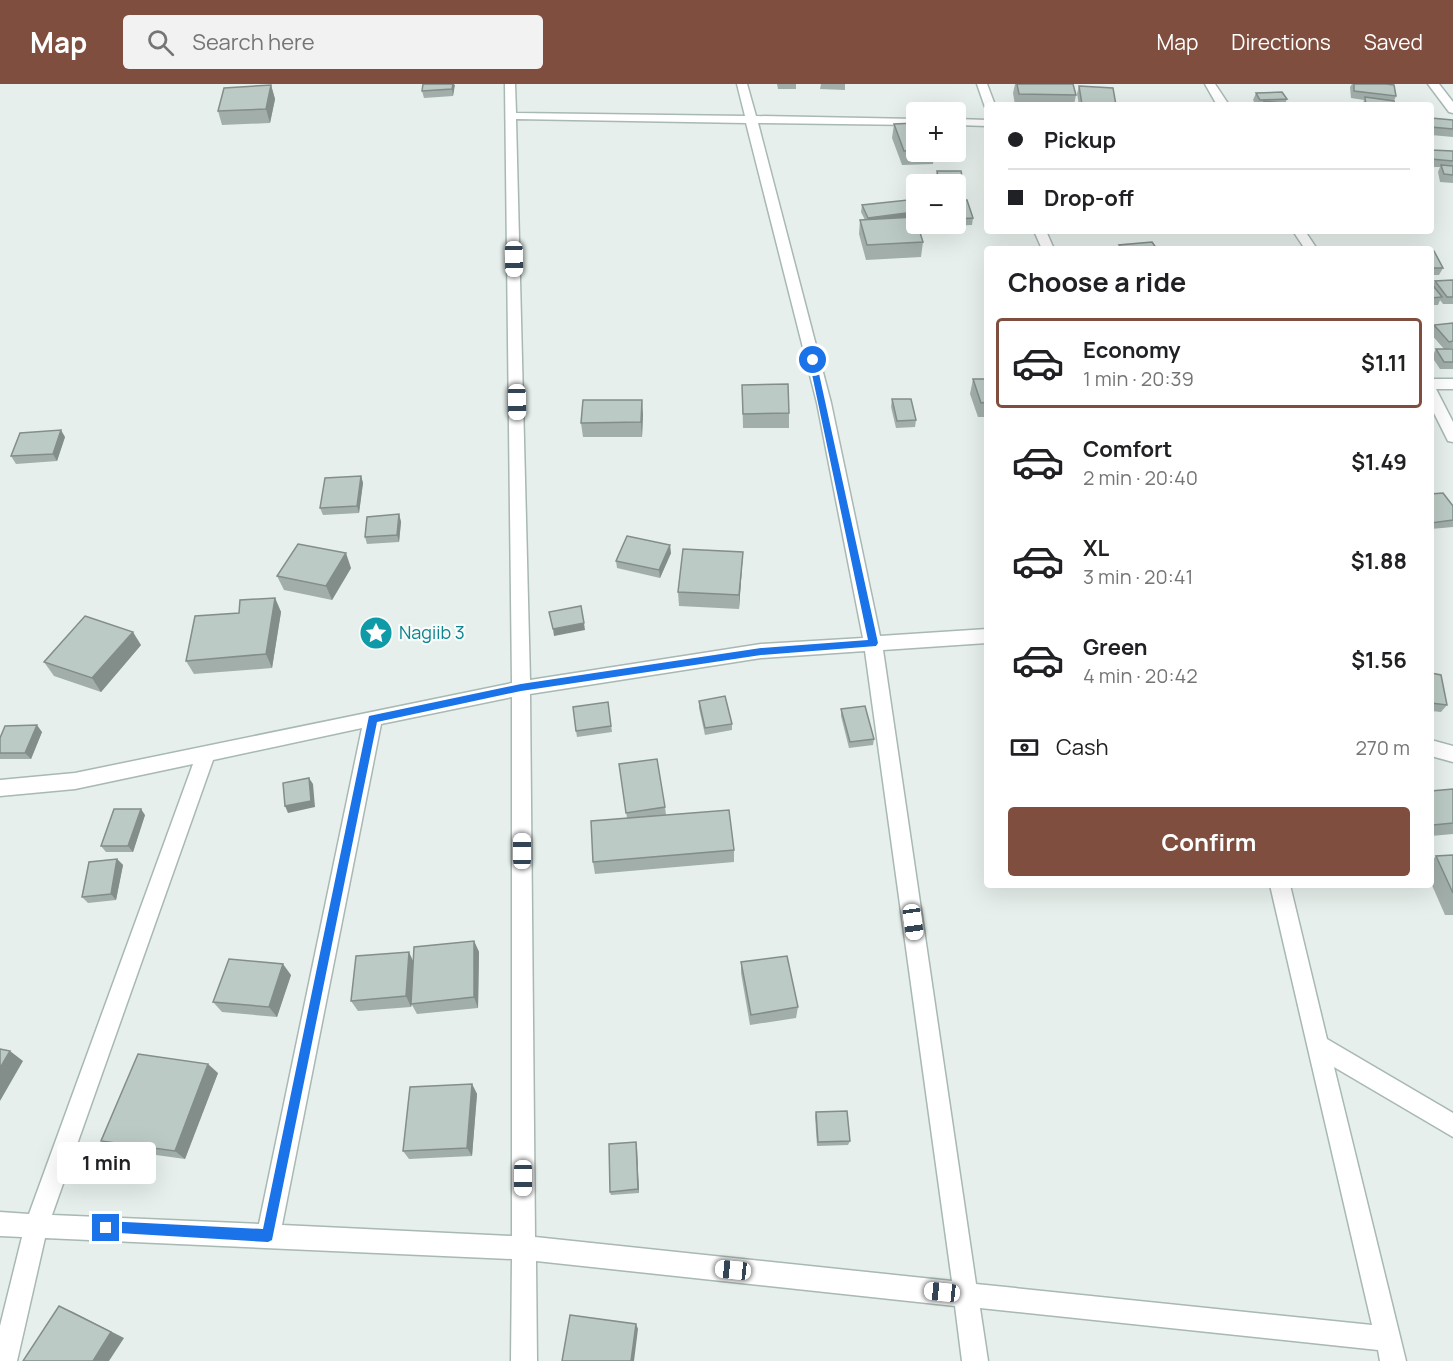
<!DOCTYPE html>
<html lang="en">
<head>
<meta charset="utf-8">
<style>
	body { margin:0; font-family:Manrope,sans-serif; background:#f2f2f2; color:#202124; height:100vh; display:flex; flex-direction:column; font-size:22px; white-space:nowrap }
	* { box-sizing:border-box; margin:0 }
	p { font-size:20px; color:#757577 }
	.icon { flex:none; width:33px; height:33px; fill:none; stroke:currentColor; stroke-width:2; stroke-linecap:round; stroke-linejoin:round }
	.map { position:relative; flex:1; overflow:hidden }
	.sheet { position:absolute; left:984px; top:162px; width:450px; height:642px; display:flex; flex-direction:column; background:#fff; border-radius:6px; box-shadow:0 6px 24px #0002 }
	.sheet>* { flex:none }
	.guide { position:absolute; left:984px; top:18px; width:450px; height:132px; border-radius:6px; box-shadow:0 6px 24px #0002; display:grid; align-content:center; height:132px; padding:0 24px; background:#fff }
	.tools { position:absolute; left:906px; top:18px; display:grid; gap:12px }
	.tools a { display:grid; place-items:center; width:60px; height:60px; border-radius:6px; background:#fff; box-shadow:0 6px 24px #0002; font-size:30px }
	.end { position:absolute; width:27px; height:27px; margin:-14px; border:8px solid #1a73e8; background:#fff; box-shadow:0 0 0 3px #fff }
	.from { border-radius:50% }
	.bubble { position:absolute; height:42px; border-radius:6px; background:#fff; box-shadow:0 6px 24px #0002; font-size:20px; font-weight:700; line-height:42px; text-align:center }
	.car { position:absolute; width:18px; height:36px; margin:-18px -9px; border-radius:8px; box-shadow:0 0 4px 2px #0007; background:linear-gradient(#fff 24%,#345 0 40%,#fff 0 76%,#345 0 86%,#fff 0) }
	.guide b { display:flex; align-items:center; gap:21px; height:57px; font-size:22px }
	.guide b+b { border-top:2px solid #e0e0e0 }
	.guide i { width:15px; height:15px; background:#202124 }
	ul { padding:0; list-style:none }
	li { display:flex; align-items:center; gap:18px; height:90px; margin:0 12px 9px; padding:0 12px; border:3px solid transparent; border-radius:6px }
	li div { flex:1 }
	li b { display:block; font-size:22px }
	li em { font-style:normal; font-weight:700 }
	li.selected { border-color:#7f4e3f }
	li>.icon { width:54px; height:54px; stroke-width:1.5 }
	h2 { padding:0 24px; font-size:27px; line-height:72px }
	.pay { display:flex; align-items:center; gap:15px; height:66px; padding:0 24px; font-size:22px }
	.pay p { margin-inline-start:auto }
	.cta { display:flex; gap:12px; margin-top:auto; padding:12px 24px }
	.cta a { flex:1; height:69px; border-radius:6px; background:#7f4e3f; color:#fff; font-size:24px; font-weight:700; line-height:69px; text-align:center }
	header { display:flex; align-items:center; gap:36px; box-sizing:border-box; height:84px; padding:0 30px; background:#7f4e3f; color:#fff }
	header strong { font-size:28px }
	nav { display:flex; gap:33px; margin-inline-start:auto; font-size:21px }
	.search { width:420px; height:54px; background:#f2f2f2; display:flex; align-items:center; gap:15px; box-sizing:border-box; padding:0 21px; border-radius:6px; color:#757577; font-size:22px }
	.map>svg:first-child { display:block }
</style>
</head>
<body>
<header>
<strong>Map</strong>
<div class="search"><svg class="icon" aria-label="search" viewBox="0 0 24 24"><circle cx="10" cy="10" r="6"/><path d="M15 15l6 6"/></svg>Search here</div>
<nav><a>Map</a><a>Directions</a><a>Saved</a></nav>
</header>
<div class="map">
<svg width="1453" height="1277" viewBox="0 0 1453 1277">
	<rect width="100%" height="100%" fill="#e6efeb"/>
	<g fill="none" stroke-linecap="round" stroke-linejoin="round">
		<g stroke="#a8b8b2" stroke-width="3">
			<g id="minor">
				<path d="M505 0H515L516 29 745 32 737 0H747L756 32 916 35V41L758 39 831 319 880 552 987 545V559L883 566 976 1200 1372 1241 1270 801H1290L1327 955 1453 1029V1053L1334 983 1406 1277H1380L1378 1266 980 1224 988 1277H962L955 1222 536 1177 537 1277H511L512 1175 45 1154 17 1277H0V1242L22 1153 0 1152V1128L29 1130 193 680 75 705 0 712V696L75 689 512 599ZM516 35 746 39 817 319 863 554 761 560 530 596ZM865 567 952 1197 535 1153 530 610 761 574ZM512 613V1152L282 1141 381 640ZM362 644 259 1140 52 1131 213 676Z"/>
				<polygon points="977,0 987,0 995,21 987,21 987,24 985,23"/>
				<polygon points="1205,0 1215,0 1229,21 1217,21"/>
				<polygon points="1428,0 1439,0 1453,18 1453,29 1449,28"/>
				<polygon points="956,35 987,36 987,42 956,41"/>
				<polygon points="1034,147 1046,147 1054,165 1042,165"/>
				<polygon points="1293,147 1305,147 1317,165 1305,165"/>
				<polygon points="1431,295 1453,295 1453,305 1436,305 1453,338 1453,358 1448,357 1431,323"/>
				<polygon points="1431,656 1453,662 1453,678 1431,672"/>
			</g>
		</g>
		<use href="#minor" fill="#fff" fill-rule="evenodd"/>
	</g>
	<g fill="#a1aea9">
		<polygon points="454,0 453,12 424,14 422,7"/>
		<polygon points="777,0 796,0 796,5 778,5"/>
		<polygon points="821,0 845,0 845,6 820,5"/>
		<polygon points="1015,0 1073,0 1076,11 1074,21 1015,21 1013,9"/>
		<polygon points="1352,0 1386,0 1396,12 1394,17 1395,21 1362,21 1364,16 1351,14 1350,3"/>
		<polygon points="271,1 275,15 270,39 222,41 218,27"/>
		<polygon points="1079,2 1116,21 1079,21 1077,10"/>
		<polygon points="1256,9 1287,15 1285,20 1292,21 1256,21 1253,16"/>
		<polygon points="1431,34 1453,36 1453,53 1431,51"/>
		<polygon points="916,39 916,68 935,68 933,80 902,81 892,54 894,40"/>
		<polygon points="1431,66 1453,67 1453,99 1440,98 1438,88 1440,83 1431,83"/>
		<polygon points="937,87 961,87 965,108 964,116 956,116 956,100 937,100 936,94"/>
		<polygon points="956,116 973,134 972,141 945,142 944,140 956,140"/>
		<polygon points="862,121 914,128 914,133 923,158 921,173 866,176 859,150 860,136 865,136 861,128"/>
		<polygon points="1431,167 1443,184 1439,191 1431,191"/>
		<polygon points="1453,196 1453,220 1443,220 1440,216 1438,221 1431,221 1431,199 1433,201 1435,197"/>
		<polygon points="1453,239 1453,264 1446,265 1453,265 1453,285 1440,285 1432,273 1436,265 1444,265 1431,250 1431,246 1434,241"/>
		<polygon points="973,295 987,295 987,333 978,333 970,310"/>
		<polygon points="742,301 789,329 789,344 743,344"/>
		<polygon points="892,315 916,336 915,343 896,344 891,323"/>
		<polygon points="643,330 642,353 583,353 581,339"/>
		<polygon points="65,353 57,377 16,380 11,372"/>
		<polygon points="361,392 363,399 359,429 323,431 320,424"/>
		<polygon points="1431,410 1453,422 1453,443 1431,445"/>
		<polygon points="399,430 401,438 399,458 367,460 365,453"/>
		<polygon points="743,468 739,525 679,522 678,508"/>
		<polygon points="671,469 660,494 617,484 616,477"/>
		<polygon points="351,484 332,516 284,506 277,492"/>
		<polygon points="275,514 281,528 272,584 194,590 186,577 239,529"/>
		<polygon points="141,561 101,608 54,592 44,578"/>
		<polygon points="1431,589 1447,621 1441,628 1431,627"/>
		<polygon points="699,617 732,640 732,646 705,651 699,624"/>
		<polygon points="608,618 612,648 577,653 576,647"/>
		<polygon points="841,625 874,655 873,661 849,664 841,632"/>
		<polygon points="42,648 31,675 0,675 0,654"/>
		<polygon points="619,680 665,723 666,731 734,766 734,778 595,790 593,778 627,734"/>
		<polygon points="1453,705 1453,750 1431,752 1431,707"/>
		<polygon points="145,731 133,768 106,768 101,762"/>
		<polygon points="1453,771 1453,831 1445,831 1431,799 1431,778 1436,772"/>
		<polygon points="117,775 123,781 116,816 88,819 82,813"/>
		<polygon points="474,857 479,868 478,924 417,930 412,921 411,923 358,927 351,917 413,876"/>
		<polygon points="741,878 798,923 796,934 750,941 741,889"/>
		<polygon points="291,891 277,933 222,928 213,918"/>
		<polygon points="218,989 185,1075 113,1065 101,1057"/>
		<polygon points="472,1000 477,1010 472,1072 409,1075 403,1067"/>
		<polygon points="816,1028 850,1057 848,1061 817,1062 815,1032"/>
		<polygon points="636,1058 639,1109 611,1111 610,1108"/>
	</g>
	<g fill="#838d89">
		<polygon points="453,0 455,1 453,12 452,5"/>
		<polygon points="271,1 275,15 270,39 266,25"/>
		<polygon points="914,128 913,136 867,141 868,134"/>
		<polygon points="642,316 643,330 642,353 641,338"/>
		<polygon points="61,346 65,353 57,377 53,370"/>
		<polygon points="361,392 363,399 359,429 357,422"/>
		<polygon points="399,430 401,438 399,458 397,451"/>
		<polygon points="670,461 671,469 660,494 659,486"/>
		<polygon points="743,468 742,482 739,525 739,511"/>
		<polygon points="346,469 351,484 332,516 326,502"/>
		<polygon points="275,514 281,528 272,584 266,570"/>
		<polygon points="584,539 585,546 554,552 553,545"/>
		<polygon points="133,548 141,561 101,608 92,594"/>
		<polygon points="37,641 42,648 31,675 25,669"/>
		<polygon points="309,694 313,700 315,723 288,729 285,722"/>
		<polygon points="141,725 145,731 133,768 128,762"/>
		<polygon points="117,775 123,781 116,816 111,810"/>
		<polygon points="474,857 479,868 478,924 474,913"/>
		<polygon points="409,868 414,879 411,923 406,912"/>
		<polygon points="283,880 291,891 277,933 269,923"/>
		<polygon points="10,967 23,977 0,1017 0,984"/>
		<polygon points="208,980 218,989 185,1075 175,1067"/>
		<polygon points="472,1000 477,1010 472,1072 467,1064"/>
		<polygon points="636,1058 637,1062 639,1109 638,1105"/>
		<polygon points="59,1222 73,1228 124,1254 109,1277 93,1277"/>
		<polygon points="636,1240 638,1245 634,1277 631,1277"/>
	</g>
	<g fill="#bbcac4" stroke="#838d89" stroke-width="1.5">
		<polygon points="423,0 453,0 452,5 422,7"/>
		<polygon points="1017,0 1073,0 1076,11 1019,10"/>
		<polygon points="1354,0 1386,0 1394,1 1396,12 1354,7"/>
		<polygon points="271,1 266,25 218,27 224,4"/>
		<polygon points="1079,2 1113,4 1116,21 1082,20"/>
		<polygon points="1282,8 1287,15 1260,16 1256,9"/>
		<polygon points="1365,13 1394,17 1395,21 1366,21"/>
		<polygon points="1264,17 1292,20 1292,21 1264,21"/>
		<polygon points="1431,34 1453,36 1453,45 1431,43"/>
		<polygon points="916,39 916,66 904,67 894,40"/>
		<polygon points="1431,66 1453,67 1453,77 1431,75"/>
		<polygon points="1441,81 1453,82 1453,91 1444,90"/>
		<polygon points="937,87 961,87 965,108 956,108 956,100 939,100"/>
		<polygon points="908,116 914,128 868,134 862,121"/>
		<polygon points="956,116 967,116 973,134 956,135"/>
		<polygon points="915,133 923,158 867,161 860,136"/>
		<polygon points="1152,158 1157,165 1122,165 1119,161"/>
		<polygon points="1431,167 1434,167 1443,184 1431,184"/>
		<polygon points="1453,196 1453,213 1447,213 1435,197"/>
		<polygon points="1431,199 1442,213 1431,214"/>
		<polygon points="1453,239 1453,257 1449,258 1434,241"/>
		<polygon points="1436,265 1453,265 1453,278 1444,278"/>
		<polygon points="973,295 987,295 987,318 981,319"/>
		<polygon points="788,300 789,329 743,330 742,301"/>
		<polygon points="892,315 911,315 916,336 897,337"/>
		<polygon points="583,316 642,316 641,338 581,339"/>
		<polygon points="61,346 53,370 11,372 20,349"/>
		<polygon points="361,392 357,422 320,424 325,394"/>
		<polygon points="1443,409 1453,422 1453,436 1431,439 1431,410"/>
		<polygon points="399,430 397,451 365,453 367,433"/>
		<polygon points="627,452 670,461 659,486 616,477"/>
		<polygon points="298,460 346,469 326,502 277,492"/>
		<polygon points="683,465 743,468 739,511 678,508"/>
		<polygon points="275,514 266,570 186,577 195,532 239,529 240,516"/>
		<polygon points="581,522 584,539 553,545 549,528"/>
		<polygon points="85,532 133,548 92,594 44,578"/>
		<polygon points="1431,589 1441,591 1447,621 1431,619"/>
		<polygon points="725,612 732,640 705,644 699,617"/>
		<polygon points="608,618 611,642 576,647 573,623"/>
		<polygon points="865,622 874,655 850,658 841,625"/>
		<polygon points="37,641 25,669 0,669 0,654 5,642"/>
		<polygon points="657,675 665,723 626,729 619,680"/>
		<polygon points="309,694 311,717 285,722 283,699"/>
		<polygon points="1453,705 1453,739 1433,741 1431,737 1431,707"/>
		<polygon points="114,725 141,725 128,762 101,762"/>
		<polygon points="729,726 734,766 593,778 591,737"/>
		<polygon points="1453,771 1453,809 1436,772"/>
		<polygon points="117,775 111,810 82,813 89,778"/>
		<polygon points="474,857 474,913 411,920 414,863"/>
		<polygon points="409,868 406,912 351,917 356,872"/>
		<polygon points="787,872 798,923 751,931 741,878"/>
		<polygon points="229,875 283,880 269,923 213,918"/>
		<polygon points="0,965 10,967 0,984"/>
		<polygon points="138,970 208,980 175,1067 101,1057"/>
		<polygon points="472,1000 467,1064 403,1067 410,1003"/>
		<polygon points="847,1027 850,1057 818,1058 816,1028"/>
		<polygon points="636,1058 638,1105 610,1108 609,1060"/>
		<polygon points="59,1222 111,1248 93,1277 23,1277"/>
		<polygon points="570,1231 636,1240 631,1277 562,1277"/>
	</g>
	<polygon fill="#1a73e8" points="813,273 816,276 878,559 876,562 761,571 521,607 377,638 272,1156 268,1158 102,1148 100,1144 102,1139 106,1137 263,1145 369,632 521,600 761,564 868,556 809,276"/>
	<defs>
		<g id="sight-disc" transform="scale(1.725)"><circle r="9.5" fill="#0f9aa8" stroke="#f7fbf9"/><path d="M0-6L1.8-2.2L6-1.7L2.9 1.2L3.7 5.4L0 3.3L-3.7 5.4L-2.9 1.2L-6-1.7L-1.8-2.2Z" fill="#fff"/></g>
	</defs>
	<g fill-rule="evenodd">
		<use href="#sight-disc" x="376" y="549"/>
	</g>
	<g text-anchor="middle" stroke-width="4.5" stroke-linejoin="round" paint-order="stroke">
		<g font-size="18" fill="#0d838f" stroke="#f7fbf9" text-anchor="start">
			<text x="399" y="555">Nagiib 3</text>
		</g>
	</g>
</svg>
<div class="tools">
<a>+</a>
<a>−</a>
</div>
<i class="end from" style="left:813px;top:276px"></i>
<i class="end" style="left:106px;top:1144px"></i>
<div class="bubble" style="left:57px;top:1058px;width:99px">1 min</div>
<i class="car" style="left:514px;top:175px;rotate:179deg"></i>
<i class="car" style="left:517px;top:318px;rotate:179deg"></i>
<i class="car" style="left:522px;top:767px;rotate:0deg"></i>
<i class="car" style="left:913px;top:838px;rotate:172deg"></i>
<i class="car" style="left:523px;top:1094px;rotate:180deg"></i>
<i class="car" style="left:733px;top:1186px;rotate:276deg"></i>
<i class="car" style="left:942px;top:1208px;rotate:276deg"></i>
<div class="guide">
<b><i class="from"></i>Pickup</b>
<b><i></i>Drop-off</b>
</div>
<section class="sheet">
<h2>Choose a ride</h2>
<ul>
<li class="selected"><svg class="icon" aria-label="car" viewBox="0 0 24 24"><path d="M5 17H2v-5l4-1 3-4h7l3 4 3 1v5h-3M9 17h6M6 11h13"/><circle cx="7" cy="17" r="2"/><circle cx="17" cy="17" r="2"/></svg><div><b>Economy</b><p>1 min · 20:39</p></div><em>$1.11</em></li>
<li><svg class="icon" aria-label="car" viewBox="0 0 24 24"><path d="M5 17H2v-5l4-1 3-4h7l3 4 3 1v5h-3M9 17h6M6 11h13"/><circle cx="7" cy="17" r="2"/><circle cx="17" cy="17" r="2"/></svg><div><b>Comfort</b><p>2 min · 20:40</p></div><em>$1.49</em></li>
<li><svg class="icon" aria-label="car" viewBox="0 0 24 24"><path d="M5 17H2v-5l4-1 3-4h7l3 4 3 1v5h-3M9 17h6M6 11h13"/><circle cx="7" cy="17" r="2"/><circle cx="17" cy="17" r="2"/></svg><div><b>XL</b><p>3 min · 20:41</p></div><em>$1.88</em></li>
<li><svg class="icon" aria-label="car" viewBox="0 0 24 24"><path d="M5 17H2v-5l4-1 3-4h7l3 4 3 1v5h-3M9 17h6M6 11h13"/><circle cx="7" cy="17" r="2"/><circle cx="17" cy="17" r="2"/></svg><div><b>Green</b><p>4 min · 20:42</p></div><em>$1.56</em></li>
</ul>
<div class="pay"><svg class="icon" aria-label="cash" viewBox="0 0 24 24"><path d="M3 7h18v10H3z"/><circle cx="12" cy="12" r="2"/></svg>Cash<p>270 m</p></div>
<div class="cta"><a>Confirm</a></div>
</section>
</div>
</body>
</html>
